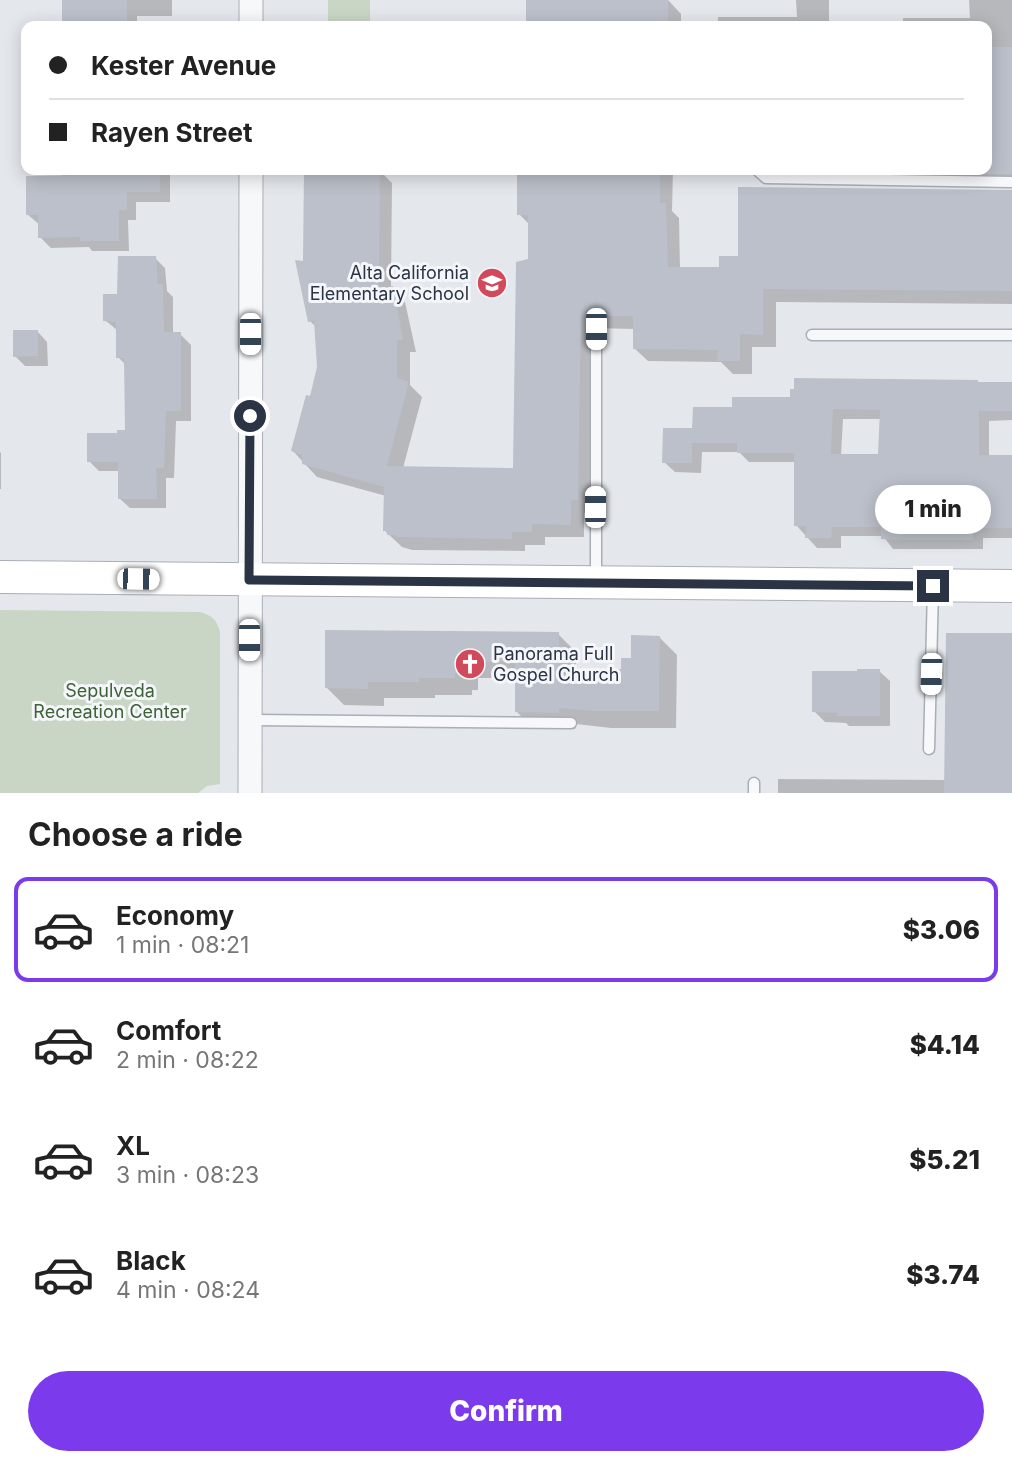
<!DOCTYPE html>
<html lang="en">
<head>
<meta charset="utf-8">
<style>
	body { margin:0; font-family:Inter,sans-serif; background:#f2f2f2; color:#222; height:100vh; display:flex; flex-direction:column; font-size:26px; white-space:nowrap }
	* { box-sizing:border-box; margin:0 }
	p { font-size:23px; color:#767676 }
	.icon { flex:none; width:38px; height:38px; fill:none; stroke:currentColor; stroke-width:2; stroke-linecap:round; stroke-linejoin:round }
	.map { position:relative; height:793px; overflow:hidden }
	.sheet { display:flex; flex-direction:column; background:#fff; flex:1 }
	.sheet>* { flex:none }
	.guide { position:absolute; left:21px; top:21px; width:971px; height:154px; border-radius:14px; box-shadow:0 4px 18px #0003; display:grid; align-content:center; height:154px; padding:0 28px; background:#fff }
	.end { position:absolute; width:32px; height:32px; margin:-16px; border:9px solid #2b3445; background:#fff; box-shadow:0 0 0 4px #fff }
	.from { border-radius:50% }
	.bubble { position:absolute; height:49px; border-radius:24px; background:#fff; box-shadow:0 4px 18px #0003; font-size:23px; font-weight:800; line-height:49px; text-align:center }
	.car { position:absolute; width:21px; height:42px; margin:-21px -10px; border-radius:9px; box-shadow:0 0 5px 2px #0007; background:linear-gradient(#fff 24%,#345 0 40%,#fff 0 76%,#345 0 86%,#fff 0) }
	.guide b { display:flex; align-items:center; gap:24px; height:66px; font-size:26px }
	.guide b+b { border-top:2px solid #e0e0e0 }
	.guide i { width:18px; height:18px; background:#222 }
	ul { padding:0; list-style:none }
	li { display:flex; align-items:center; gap:21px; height:105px; margin:0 14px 10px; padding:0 14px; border:4px solid transparent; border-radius:14px }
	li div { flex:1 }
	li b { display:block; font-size:26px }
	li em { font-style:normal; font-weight:800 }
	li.selected { border-color:#7c3aed }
	li>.icon { width:63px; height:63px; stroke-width:1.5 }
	h2 { padding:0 28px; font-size:32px; line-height:84px }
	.primary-button { display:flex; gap:14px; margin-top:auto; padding:14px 28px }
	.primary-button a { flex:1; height:80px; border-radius:42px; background:#7c3aed; color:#fff; font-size:28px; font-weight:800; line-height:80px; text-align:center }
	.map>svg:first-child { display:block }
</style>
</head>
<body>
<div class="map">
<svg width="1012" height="793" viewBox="0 0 1012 793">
	<rect width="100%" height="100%" fill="#e4e7ec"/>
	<g fill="#c9d6c5">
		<rect x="328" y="0" width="42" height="26"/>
		<path d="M0 610 199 612C211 614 218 621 220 633V784L207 786 198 793H0Z"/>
	</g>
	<g fill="#0003" fill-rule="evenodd">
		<polygon points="64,0 172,0 172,16 137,16 137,26 64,26"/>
		<polygon points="528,0 668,0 681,14 681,26 527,26"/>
		<polygon points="796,0 829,0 829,26 714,26 714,24 718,24 718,17 797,17"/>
		<polygon points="969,0 1012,0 1012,187 784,183 771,170 987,170 987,26 897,26 903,26 903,18 970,18"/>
		<polygon points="62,170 170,170 170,202 136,202 136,220 128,220 129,251 92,251 89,247 51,248 40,237 40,225 27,214 62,177"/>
		<polygon points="306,170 379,170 392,183 391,288 405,302 416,352 410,352 410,385 422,397 403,468 515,470 530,261 530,225 519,214 519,170 673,170 672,211 679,218 680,268 721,268 739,258 1012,192 1012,304 776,302 776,347 752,347 752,374 733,374 721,362 648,361 634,348 635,329 593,328 591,513 584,513 584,537 545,537 545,545 525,545 525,551 412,550 402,547 385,531 386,496 317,477 293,451 311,399 318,367 316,327 310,321 305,263"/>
		<polygon points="155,258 165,268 167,291 173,297 173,334 180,334 191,345 191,421 176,421 174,478 166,478 166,508 130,508 119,498 119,471 99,471 89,461 119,434 127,432 126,365 118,357 118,331 105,320 119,296"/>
		<polygon points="37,331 47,342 48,366 25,366 15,356"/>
		<path d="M1012 383V420L989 421V457H1012V538H983V549H893L883 536H841V548H817L796 525V462H749L739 452H702L701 473 675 472 664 462 694 430 734 409 792 399ZM843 419H881L880 456H841Z"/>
		<polygon points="0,452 1,453 1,489 0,489"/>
		<polygon points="558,634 576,652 576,681 606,681 622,671 659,637 677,655 676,728 611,728 576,724 575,729 534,729 516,711 517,678 478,678 478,690 472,690 472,695 435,695 435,698 384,698 384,706 344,705 327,688"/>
		<polygon points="1012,635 1012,793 778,793 778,779 945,780"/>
		<polygon points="879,671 890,681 890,726 849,726 846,723 825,722 814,711"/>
	</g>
	<g fill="#bbc0ca" fill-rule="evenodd">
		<polygon points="62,0 127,0 127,24 67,26 67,22 62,22"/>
		<polygon points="526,0 668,0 668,24 526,26"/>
		<rect x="987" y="47" width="25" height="127"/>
		<polygon points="160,170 160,192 127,192 127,210 119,210 119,241 80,241 80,237 38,238 38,215 26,215 26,176 80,175 82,171"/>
		<polygon points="304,170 380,170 379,289 393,286 403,340 397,340 397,378 409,382 387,466 513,468 516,262 528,259 528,215 517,215 517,170 660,170 660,203 666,203 668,267 719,267 719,256 738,256 738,187 1012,190 1012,291 763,289 763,335 740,334 740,361 717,361 718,350 633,349 633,316 581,316 578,500 571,500 571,525 532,524 532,532 512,532 512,539 396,537 396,535 387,535 387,531 383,531 384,487 302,464 302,455 291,451 306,395 310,396 317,367 314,321 308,322 295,260 303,261"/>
		<polygon points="118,256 156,256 158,284 163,284 164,332 181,332 181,411 166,411 164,468 156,468 157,499 118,499 118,462 87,462 87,433 117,433 117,430 125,430 124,358 116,358 116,322 103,321 103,294 117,294"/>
		<polygon points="13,330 38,330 38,356 13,357"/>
		<path d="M794 378 978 380V382H1012V411H979V455H1012V528H973V540H907L881 539V527H832L831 538H805L806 526H794V453H737V443H692V463H662L663 428H692L693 407H732V397H790V389H794ZM833 409 880 410 878 454H831Z"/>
		<polygon points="325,630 559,632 559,680 604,680 604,669 621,669 621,658 631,658 631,635 660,636 659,711 593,711 559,708 559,713 515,712 515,662 461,661 461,673 455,673 455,678 419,678 419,682 368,682 368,689 325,688"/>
		<polygon points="946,633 1012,633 1012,793 944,793"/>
		<polygon points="857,669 880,669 880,716 837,716 837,713 812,712 812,671 857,671"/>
	</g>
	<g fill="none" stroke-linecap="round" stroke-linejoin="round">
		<g stroke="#a9aeb7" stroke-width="13">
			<g id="lane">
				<polyline points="757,170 766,178 1012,182"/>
				<polyline points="812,335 1012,335"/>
				<polyline points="596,580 596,329"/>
				<polyline points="250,720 571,723"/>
				<polyline points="929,749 933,588"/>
				<polyline points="754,783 754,793"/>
			</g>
		</g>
		<g stroke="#a9aeb7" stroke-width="25">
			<g id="street">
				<polyline points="251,26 251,0"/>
				<polyline points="250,793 251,170"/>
			</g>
		</g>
		<g stroke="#a9aeb7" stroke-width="34">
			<polyline id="secondary" points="0,577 1012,586"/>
		</g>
		<use href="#lane" stroke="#f7f8fa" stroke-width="10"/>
		<use href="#street" stroke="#f7f8fa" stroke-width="23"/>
		<use href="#secondary" stroke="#fff" stroke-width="32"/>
	</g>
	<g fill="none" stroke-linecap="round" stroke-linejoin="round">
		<polyline stroke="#2b3445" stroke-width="9" points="250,416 249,580 933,586"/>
	</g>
	<defs>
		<g id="school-disc" transform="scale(1.575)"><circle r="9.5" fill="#d1495b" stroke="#f4f6f9"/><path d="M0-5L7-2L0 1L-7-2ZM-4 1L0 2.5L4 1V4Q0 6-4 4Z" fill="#fff"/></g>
		<g id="church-disc" transform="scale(1.575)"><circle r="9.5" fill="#d1495b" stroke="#f4f6f9"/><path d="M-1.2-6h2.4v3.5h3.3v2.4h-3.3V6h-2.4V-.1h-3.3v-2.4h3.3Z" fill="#fff"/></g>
	</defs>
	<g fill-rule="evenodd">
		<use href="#school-disc" x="492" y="283"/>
		<use href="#church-disc" x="470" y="664"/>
	</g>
	<g text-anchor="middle" stroke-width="6" stroke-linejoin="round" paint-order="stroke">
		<g font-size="18" fill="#2b3445" stroke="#f4f6f9" text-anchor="end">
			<text x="469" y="279">Alta California<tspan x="469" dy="21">Elementary School</tspan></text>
			<text x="493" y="660" text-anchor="start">Panorama Full<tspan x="493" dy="21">Gospel Church</tspan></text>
		</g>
		<g font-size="18" fill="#3f6138" stroke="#f4f6f9">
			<text x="110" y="697">Sepulveda<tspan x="110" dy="21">Recreation Center</tspan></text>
		</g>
	</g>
</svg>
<i class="end from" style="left:250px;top:416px"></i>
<i class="end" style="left:933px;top:586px"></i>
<div class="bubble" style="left:875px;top:485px;width:116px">1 min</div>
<i class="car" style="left:596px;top:329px;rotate:180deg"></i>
<i class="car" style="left:250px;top:334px;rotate:180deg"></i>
<i class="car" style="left:595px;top:507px;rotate:0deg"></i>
<i class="car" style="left:138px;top:579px;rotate:91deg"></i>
<i class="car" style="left:249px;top:640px;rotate:180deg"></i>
<i class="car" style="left:931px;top:674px;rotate:182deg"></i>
<div class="guide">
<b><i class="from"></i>Kester Avenue</b>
<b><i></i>Rayen Street</b>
</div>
</div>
<section class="sheet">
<h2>Choose a ride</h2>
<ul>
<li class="selected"><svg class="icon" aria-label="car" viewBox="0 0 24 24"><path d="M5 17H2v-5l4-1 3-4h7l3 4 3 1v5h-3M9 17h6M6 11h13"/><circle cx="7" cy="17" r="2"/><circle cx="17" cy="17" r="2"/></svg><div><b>Economy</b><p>1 min · 08:21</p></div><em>$3.06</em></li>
<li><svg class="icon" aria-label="car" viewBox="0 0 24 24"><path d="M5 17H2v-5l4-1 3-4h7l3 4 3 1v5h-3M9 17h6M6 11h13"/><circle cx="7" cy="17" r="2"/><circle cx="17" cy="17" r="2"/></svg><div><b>Comfort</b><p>2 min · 08:22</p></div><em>$4.14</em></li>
<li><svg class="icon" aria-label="car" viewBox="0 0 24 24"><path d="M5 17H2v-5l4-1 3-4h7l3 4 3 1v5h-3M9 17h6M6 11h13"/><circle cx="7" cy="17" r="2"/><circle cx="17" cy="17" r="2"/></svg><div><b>XL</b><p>3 min · 08:23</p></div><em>$5.21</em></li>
<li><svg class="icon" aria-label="car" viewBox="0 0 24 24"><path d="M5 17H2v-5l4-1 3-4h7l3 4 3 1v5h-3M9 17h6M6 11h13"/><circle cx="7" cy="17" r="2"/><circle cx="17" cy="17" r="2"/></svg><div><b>Black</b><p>4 min · 08:24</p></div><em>$3.74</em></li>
</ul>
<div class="primary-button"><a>Confirm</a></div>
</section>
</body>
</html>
